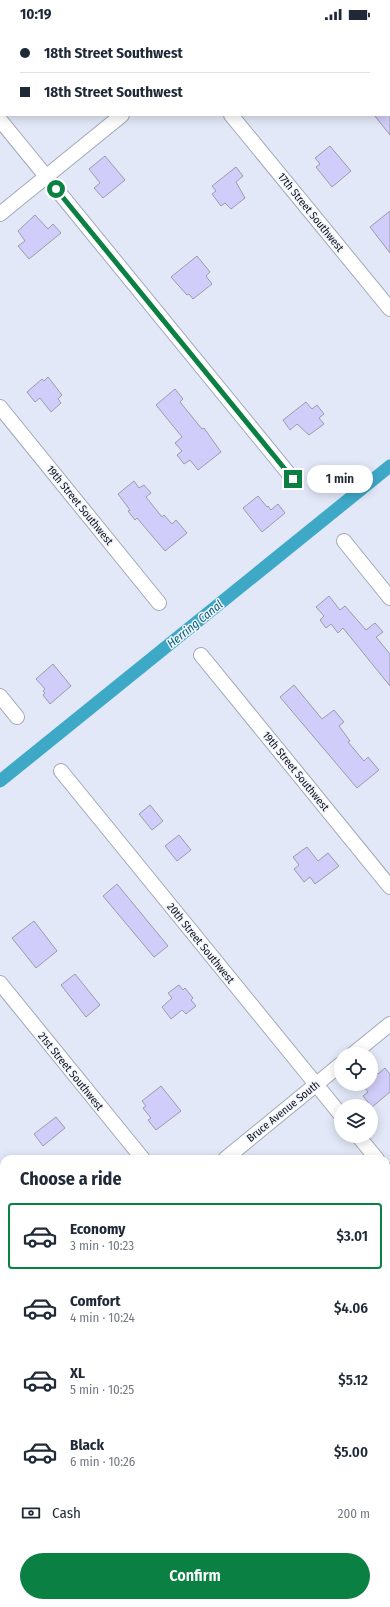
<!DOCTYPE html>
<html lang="en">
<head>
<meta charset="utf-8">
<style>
	body { margin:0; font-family:"Fira Sans Condensed",sans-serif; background:#f6f6f7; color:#1f2937; height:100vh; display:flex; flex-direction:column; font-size:15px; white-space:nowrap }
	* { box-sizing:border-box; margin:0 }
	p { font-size:13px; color:#747a83 }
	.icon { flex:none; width:22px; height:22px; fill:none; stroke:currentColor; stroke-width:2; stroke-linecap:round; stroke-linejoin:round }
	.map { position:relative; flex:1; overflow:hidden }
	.sheet { position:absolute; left:0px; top:1127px; width:390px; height:452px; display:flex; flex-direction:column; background:#fff; border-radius:12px 12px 0 0; box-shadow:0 2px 10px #0003 }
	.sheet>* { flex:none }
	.guide { position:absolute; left:0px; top:0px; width:390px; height:88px; box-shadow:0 2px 10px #0003; display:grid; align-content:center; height:88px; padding:0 20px; background:#fff }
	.buttons { position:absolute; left:334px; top:1019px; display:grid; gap:8px }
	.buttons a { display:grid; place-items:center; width:44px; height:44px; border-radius:50%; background:#fff; box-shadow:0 2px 10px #0003; font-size:20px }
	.end { position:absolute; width:18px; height:18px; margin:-9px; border:5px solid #0b8043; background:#fff; box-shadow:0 0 0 2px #fff }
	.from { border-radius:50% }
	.bubble { position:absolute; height:28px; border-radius:14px; background:#fff; box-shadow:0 2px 10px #0003; font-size:13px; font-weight:600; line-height:28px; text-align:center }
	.guide b { display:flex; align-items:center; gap:14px; height:38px; font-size:15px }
	.guide b+b { border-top:1px solid #e0e1e3 }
	.guide i { width:10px; height:10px; background:#1f2937 }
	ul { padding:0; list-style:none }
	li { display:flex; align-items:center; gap:12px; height:66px; margin:0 8px 6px; padding:0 12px; border:2px solid transparent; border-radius:4px }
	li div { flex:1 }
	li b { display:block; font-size:15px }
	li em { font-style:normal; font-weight:600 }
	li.current { border-color:#0b8043 }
	li>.icon { width:36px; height:36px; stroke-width:1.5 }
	h2 { padding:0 20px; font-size:18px; line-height:48px }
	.pay { display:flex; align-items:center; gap:10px; height:44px; padding:0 20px; font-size:15px }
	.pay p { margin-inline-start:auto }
	.primary-button { display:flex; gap:8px; margin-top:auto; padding:8px 20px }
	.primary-button a { flex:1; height:46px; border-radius:24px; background:#0b8043; color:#fff; font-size:16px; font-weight:600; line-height:46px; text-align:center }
	.status { display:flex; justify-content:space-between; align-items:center; height:28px; padding:0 20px; background:#fff; direction:ltr }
	.status svg { height:11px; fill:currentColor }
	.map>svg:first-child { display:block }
</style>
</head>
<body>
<div class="status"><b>10:19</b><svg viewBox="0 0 49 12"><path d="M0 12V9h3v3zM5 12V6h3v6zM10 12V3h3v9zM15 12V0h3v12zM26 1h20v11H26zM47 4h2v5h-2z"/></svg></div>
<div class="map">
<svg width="390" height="1579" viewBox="0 0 390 1579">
	<rect width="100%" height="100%" fill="#e2e8f7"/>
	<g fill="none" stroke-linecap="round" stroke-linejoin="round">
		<polyline stroke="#3ea9c7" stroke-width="13" points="0,753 390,438"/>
	</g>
	<g fill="#d1cdfa" stroke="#9c9ba9">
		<polygon points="374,87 390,87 390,107"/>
		<polygon points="330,118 351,143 332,159 316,139 320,136 315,130"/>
		<polygon points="105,128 125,152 103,170 94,160 100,155 89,141"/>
		<polygon points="236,139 243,148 236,154 245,170 231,181 225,175 221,178 212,166 216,163 212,158"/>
		<polygon points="390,183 390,225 370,199"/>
		<polygon points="35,187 48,201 53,196 61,205 29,231 18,218 25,213 18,203"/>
		<polygon points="197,228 210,244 206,248 212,256 193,271 189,266 187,267 171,249"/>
		<polygon points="48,349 62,367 58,371 61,375 51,384 40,370 35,374 27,364 42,351 44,353"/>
		<polygon points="175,361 183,371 180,374 202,401 204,400 221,424 198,442 190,432 184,436 177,427 182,423 175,415 182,409 156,377"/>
		<polygon points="306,374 312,381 317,377 324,386 319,390 324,396 309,407 297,396 290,402 283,392"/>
		<polygon points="134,453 139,460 144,457 151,465 146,469 162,489 164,487 172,496 176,492 187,505 165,523 137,490 135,492 128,483 130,482 118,466"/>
		<polygon points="258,468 267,479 268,478 271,482 278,476 285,485 262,504 243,480"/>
		<polygon points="329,568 340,582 345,578 366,602 375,595 383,604 376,609 390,626 390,658 343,600 338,605 331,596 326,600 320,592 324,588 316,579"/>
		<polygon points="53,636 71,658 50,676 43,667 45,665 43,663 45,661 36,651"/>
		<polygon points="294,657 322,691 334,682 344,694 339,698 350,713 348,714 364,733 368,729 379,742 357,760 280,669"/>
		<polygon points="150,777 163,793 152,802 139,786"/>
		<polygon points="179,807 191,822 177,833 165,818"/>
		<polygon points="307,819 318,833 328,825 339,838 315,856 310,849 304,854 294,841 299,837 293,829"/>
		<polygon points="117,856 168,918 154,929 103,868"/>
		<polygon points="34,893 57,923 36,940 12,910"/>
		<polygon points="75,946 100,977 86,989 61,957"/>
		<polygon points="179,957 183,962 185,960 193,970 191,972 196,978 186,986 182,982 171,991 162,979 172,970 168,965"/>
		<polygon points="371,1037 378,1046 385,1040 390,1046 390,1064 372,1079 363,1068 368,1064 362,1056 371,1056"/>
		<polygon points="161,1058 181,1083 156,1102 148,1092 151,1090 143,1080 146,1078 142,1073"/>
		<polygon points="56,1089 65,1100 43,1118 34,1106"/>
	</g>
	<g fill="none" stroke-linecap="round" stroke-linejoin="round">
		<g stroke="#a2a8b5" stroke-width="16">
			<g id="street">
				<polyline points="160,0 161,1"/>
				<polyline points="227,1 229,0"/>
				<polyline points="231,87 390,281"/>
				<polyline points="0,92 293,451"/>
				<polyline points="0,186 122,87"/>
				<polyline points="0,379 159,575"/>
				<polyline points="344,513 390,570"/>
				<polyline points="201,627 390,859"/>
				<polyline points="0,668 17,689"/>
				<polyline points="61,743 341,1087"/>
				<polyline points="0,955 143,1131"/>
				<polyline points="353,1026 390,996"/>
				<polyline points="358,1108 377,1131"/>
				<polyline points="225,1131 341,1036"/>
				<polyline points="386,1142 390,1147"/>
				<polyline points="0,1244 4,1249"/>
				<polyline points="0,1313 4,1310"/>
				<polyline points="386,1430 390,1435"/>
				<polyline points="270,1575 273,1579"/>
			</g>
		</g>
		<g stroke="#a2a8b5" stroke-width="22">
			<g id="secondary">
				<polyline points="0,1546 4,1550"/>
				<polyline points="24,1575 27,1579"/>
			</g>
		</g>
		<use href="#street" stroke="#fff" stroke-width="14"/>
		<use href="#secondary" stroke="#e3f2fe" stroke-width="20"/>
	</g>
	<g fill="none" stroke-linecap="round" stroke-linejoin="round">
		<polyline stroke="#0b8043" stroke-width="5" points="56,161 293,451"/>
	</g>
	<g text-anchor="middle" stroke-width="3" stroke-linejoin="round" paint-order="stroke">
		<g font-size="11" fill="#101217" stroke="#f1f5fe">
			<text transform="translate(311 184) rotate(51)" y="4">17th Street Southwest</text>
			<text transform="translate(80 477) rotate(51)" y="4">19th Street Southwest</text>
			<text transform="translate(296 743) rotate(51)" y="4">19th Street Southwest</text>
			<text transform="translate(201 915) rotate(51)" y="4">20th Street Southwest</text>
			<text transform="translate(71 1043) rotate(51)" y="4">21st Street Southwest</text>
			<text transform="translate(283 1083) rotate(-39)" y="4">Bruce Avenue South</text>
		</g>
		<g font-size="12" font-style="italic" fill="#096277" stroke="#f1f5fe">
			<text transform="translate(195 596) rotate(-39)" y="4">Herring Canal</text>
		</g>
	</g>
</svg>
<div class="buttons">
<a><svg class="icon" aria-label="locate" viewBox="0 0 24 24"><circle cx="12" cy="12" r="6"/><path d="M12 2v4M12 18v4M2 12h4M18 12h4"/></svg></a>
<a><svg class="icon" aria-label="layers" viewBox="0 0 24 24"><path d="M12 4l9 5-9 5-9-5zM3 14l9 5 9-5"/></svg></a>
</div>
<i class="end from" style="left:56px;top:161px"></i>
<i class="end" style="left:293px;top:451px"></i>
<div class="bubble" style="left:307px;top:437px;width:66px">1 min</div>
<div class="guide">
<b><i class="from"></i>18th Street Southwest</b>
<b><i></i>18th Street Southwest</b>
</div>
<section class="sheet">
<h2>Choose a ride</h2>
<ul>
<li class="current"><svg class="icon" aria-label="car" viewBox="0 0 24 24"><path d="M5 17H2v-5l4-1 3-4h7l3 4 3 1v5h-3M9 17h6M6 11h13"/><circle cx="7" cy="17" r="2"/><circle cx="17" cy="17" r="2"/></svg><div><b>Economy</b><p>3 min · 10:23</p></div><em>$3.01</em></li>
<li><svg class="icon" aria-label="car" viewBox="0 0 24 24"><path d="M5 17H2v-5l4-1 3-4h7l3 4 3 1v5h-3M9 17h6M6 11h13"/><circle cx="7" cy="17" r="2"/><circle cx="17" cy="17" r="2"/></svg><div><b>Comfort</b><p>4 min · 10:24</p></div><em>$4.06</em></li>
<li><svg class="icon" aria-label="car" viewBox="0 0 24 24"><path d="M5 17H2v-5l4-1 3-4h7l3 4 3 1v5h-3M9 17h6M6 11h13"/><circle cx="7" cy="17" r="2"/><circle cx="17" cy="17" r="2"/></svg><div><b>XL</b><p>5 min · 10:25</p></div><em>$5.12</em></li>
<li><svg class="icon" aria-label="car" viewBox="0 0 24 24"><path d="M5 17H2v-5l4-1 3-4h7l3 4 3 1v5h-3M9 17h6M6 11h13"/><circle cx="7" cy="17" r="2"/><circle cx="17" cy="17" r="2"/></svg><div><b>Black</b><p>6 min · 10:26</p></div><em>$5.00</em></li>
</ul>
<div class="pay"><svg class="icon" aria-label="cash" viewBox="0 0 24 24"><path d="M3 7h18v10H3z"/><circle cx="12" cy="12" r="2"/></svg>Cash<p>200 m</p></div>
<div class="primary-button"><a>Confirm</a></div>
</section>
</div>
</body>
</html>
